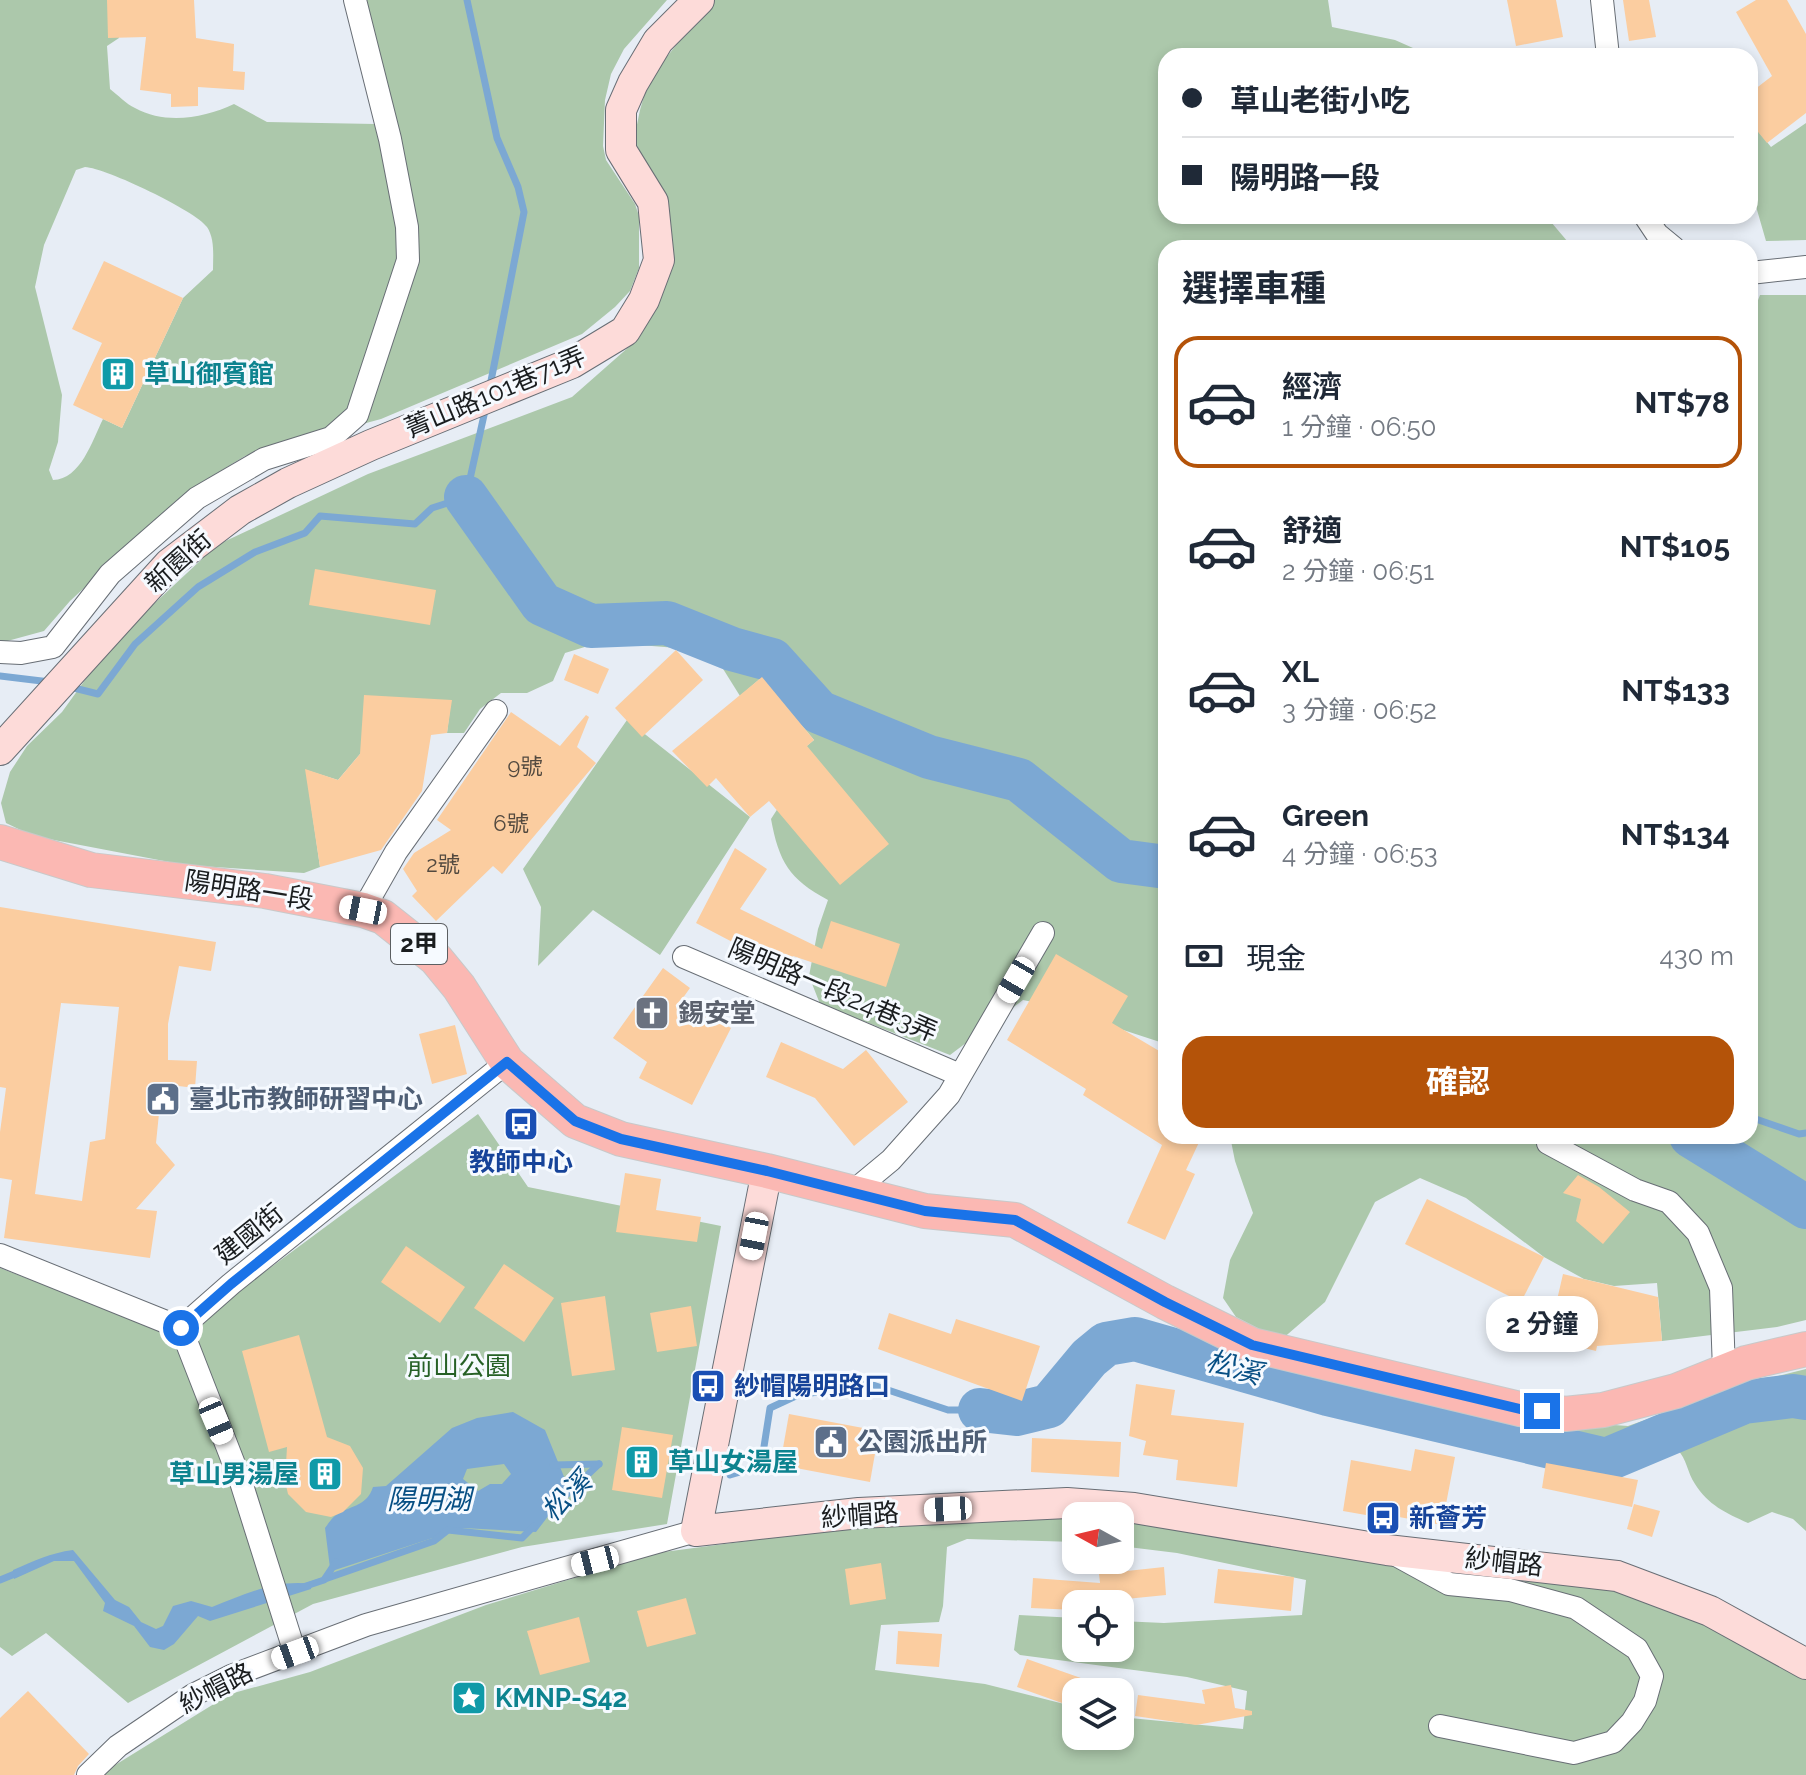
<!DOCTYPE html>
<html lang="zh-TW">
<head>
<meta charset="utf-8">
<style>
	body { margin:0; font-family:Raleway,"Noto Sans TC",sans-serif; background:#f2f2f3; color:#1f2937; height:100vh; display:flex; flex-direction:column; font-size:30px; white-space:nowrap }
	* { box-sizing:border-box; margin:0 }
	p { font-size:26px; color:#747a83 }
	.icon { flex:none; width:44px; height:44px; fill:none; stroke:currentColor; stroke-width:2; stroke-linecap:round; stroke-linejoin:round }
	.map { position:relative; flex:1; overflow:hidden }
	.side { position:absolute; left:1158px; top:240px; width:600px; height:904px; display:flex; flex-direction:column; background:#fff; border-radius:24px; box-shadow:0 4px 12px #0003 }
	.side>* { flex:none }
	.hud { position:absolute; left:1158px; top:48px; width:600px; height:176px; border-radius:24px; box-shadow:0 4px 12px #0003; display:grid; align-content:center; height:176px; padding:0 24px; background:#fff }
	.needle { width:52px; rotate:278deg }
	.tools { position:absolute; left:1062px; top:1502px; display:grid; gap:16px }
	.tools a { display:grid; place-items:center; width:72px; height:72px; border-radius:16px; background:#fff; box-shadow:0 4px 12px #0003; font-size:40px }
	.end { position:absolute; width:36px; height:36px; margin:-18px; border:10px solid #1a73e8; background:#fff; box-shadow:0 0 0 4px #fff }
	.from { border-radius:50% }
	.bubble { position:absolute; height:56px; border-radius:24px; background:#fff; box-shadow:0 4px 12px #0003; font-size:26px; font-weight:700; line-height:56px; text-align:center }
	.car { position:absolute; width:24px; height:48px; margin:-24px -12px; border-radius:10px; box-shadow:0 0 6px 2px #0007; background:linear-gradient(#fff 24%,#345 0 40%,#fff 0 76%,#345 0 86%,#fff 0) }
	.hud b { display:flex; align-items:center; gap:28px; height:76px; font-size:30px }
	.hud b+b { border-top:2px solid #e0e1e3 }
	.hud i { width:20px; height:20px; background:#1f2937 }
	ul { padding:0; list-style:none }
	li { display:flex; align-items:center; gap:24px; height:132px; margin:0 16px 12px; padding:0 8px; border:4px solid transparent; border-radius:24px }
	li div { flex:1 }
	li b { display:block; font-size:30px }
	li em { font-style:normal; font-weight:700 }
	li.selected { border-color:#b45309 }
	li>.icon { width:72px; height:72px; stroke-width:1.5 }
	h2 { padding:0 24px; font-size:36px; line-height:96px }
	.pay { display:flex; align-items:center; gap:20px; height:88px; padding:0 24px; font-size:30px }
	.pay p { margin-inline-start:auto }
	.action { display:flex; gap:16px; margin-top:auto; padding:16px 24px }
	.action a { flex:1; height:92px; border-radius:24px; background:#b45309; color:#fff; font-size:32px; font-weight:700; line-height:92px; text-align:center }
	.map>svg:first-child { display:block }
</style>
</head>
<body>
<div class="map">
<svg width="1806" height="1775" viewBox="0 0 1806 1775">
	<rect width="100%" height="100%" fill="#e7edf5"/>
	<g fill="#acc8ab" fill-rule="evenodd">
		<path d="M0 0H115L119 38 107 46 110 89C118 95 126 104 135 108 166 125 204 118 234 104L267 122 375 124 392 111 360 0H667L624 49 611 74 605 100 603 146 606 160 635 204 639 216V268L630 291 615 307 582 334 381 419 245 456 191 489 70 601 44 631 0 643ZM85 167C106 168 196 211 207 227 215 239 213 256 213 270L183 298 122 428 103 419C92 441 81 479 53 480L49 470 58 442 62 395 35 287 44 245 76 170Z"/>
		<path d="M713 0H1328L1332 27 1395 40 1413 48 1417 56H1166V216H1546L1573 248H1166V1044L1047 1005 1023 1000 950 1055 820 1004 809 976 818 929 828 900C789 879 779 862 771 819L794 783 791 759 814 740 762 677 740 696 720 664 690 649 601 642 565 653 553 681 527 693H501L480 709 464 733H447L451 701 360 754 338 780 306 770 320 867 304 873 185 865 33 836 6 823 1 803 10 772 27 746 62 712 111 644 217 545 368 474 572 397 639 338 655 310 664 202 634 139 640 110 649 79 677 44 703 18Z"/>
		<polygon points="1750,121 1771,147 1806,123 1806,240 1766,241 1755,203 1750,197"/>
		<polygon points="1760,295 1806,295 1806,1320 1777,1327 1662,1341 1657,1283 1614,1286 1584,1279 1544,1257 1466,1198 1420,1178 1375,1202 1325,1302 1281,1340 1236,1317 1223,1298 1230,1260 1253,1213 1235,1161 1230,1136 1750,1136 1750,321"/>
		<polygon points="627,720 750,817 660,955 593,910 538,966 541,907 523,869"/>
		<polygon points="478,1114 528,1187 721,1226 667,1524 522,1547 313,1604 128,1703 46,1633 12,1656 0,1647 0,1268 178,1336"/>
		<path d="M1806 1369V1531L1793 1519 1772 1512 1748 1523C1726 1513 1708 1505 1695 1484 1687 1472 1687 1459 1677 1449L1631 1464 1563 1427 1586 1423 1628 1426 1747 1384Z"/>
		<path d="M1069 1510 1138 1516 1339 1551 1614 1580 1707 1621 1806 1675V1775H99L230 1694 310 1672 486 1605 656 1553 867 1525ZM1076 1516H1120V1546L1177 1553 1306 1580 1302 1615 1164 1623 1120 1621V1648H1076V1618L1019 1615 1014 1650 1020 1655 1187 1677 1247 1691 1243 1729 1120 1717V1736H1076V1707L985 1684 875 1670 881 1625 939 1622 943 1606 947 1547 967 1539 1076 1542Z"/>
	</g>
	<g fill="#7ca8d3" fill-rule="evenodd">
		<path d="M513 1412 545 1430 569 1489 536 1532 463 1528 335 1570 330 1568 325 1528C329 1523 332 1517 338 1514 352 1505 367 1506 373 1487L386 1486 452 1428 477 1418ZM504 1464 511 1474 502 1484H490L478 1491 463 1479 467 1469Z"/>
		<path d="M73 1550 115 1600 129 1607 141 1622 156 1629 163 1626 173 1606 191 1601 212 1607C245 1594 276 1579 312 1584L311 1589 210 1621 198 1616 174 1644 164 1650 150 1647 134 1626 103 1611 105 1603 74 1561H54L14 1579 13 1570C34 1561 50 1553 73 1550Z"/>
	</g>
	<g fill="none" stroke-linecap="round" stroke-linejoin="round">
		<g stroke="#7ca8d3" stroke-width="7">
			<polyline points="467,0 497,138 518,187 524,212 490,386"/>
			<polyline points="0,676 50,682"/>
			<polyline points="70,687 98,694 135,644 198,587 255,552 305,533 320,516 415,524 432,508 466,497 486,406"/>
			<polyline points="1750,1117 1799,1134 1806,1133"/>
			<polyline points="553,1465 599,1464"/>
			<polyline points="730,1475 761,1466 770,1408 798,1395 870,1384 948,1410 980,1410"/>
			<polyline points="548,1512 599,1464"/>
			<polyline points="325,1579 434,1541 448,1530 522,1538 534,1526"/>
			<polyline points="0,1580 22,1571"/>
			<polyline points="303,1587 324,1580 336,1562"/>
		</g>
		<g stroke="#7ca8d3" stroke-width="44">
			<polyline points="466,497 542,604 591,626 667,623 732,649 772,660 819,712 929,757 1019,780 1121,861 1166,867"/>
			<polyline points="1691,1136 1806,1207"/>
			<polyline points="980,1410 1016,1414 1049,1406 1089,1358 1106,1344 1135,1339 1328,1394 1606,1460 1744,1402 1793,1396 1806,1398"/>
		</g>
	</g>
	<g fill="#fbcda0" fill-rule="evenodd">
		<polygon points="107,0 194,0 196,38 234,44 233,71 245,72 244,90 198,87 198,106 171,107 171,94 140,90 146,37 108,38"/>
		<polygon points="1507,0 1556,0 1563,37 1516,46"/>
		<polygon points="1623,0 1649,0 1656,37 1629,41"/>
		<polygon points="1756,0 1787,0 1806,34 1806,113 1767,143 1750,122 1750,93 1772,76 1736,12"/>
		<polygon points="104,261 183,298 122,428 73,405 102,343 72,329"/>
		<polygon points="315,569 436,590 430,625 309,605"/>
		<polygon points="676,650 703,680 642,737 615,708"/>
		<polygon points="574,654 609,669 598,694 564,680"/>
		<polygon points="762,677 814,740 807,746 889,844 840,885 769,801 750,817 716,778 707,787 672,751"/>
		<polygon points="364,695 452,700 447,733 431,735 422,791 381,850 320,867 305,769 338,780 360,754"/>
		<polygon points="511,712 560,746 586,715 589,717 577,747 596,763 502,874 493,866 436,921 412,896 417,891 403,869 414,853 451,830 437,820"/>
		<polygon points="735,848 767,869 740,909 822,949 831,921 900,944 886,987 793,956 786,970 696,923"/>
		<path d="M0 907 216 942 211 971 179 966 168 1024V1060L197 1061 195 1088 162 1084 156 1143 175 1165 136 1209 157 1211 150 1258 4 1238 12 1180 0 1178V1132L6 1088 0 1087ZM61 1003 119 1007 105 1139 90 1142 82 1201 35 1194Z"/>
		<polygon points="1056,954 1128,996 1112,1023 1166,1055 1166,1137 1202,1136 1186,1170 1195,1174 1165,1240 1127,1223 1162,1145 1083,1095 1086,1089 1007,1040"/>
		<polygon points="663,968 690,988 680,1002 731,1028 692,1105 639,1078 647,1062 613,1038"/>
		<polygon points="455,1025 467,1074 432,1084 419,1034"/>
		<polygon points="781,1042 843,1069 866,1050 908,1102 854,1146 815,1098 766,1077"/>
		<polygon points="625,1173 661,1179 656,1210 701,1217 697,1242 616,1232"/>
		<polygon points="1578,1175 1599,1187 1630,1212 1603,1244 1576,1221 1581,1199 1563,1193"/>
		<polygon points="1427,1199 1544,1257 1521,1302 1405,1244"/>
		<polygon points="406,1246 465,1287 440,1323 381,1282"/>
		<polygon points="504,1264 554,1298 524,1342 474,1308"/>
		<polygon points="1563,1274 1658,1297 1662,1341 1597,1346 1596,1351 1548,1339"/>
		<polygon points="605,1296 615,1370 572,1376 561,1303"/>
		<polygon points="691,1306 697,1346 657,1352 650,1313"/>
		<polygon points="889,1313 951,1334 956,1319 1040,1346 1022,1401 878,1349"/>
		<polygon points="299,1335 327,1437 350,1446 363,1468 361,1494 343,1512 331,1517 306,1512 288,1494 285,1481 287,1447 269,1452 242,1351"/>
		<polygon points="1136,1384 1175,1390 1171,1415 1244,1423 1237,1487 1176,1480 1178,1460 1143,1455 1146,1441 1129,1436"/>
		<polygon points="789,1414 879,1431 870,1482 780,1465"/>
		<polygon points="622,1427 673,1435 662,1498 612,1490"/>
		<polygon points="1032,1438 1121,1442 1119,1477 1031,1472"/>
		<polygon points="1415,1449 1455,1457 1442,1525 1383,1514 1383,1518 1343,1511 1351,1460 1411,1471"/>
		<polygon points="1546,1463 1638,1480 1632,1507 1542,1488"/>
		<polygon points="1634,1504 1660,1511 1652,1537 1627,1529"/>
		<polygon points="881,1563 886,1599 850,1605 845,1569"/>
		<polygon points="1164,1567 1166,1595 1076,1604 1076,1610 1031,1608 1033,1578 1100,1583 1099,1574"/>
		<polygon points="1218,1569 1294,1577 1291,1611 1214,1603"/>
		<polygon points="686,1598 696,1634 647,1647 637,1611"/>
		<polygon points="579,1617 590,1662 540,1675 527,1631"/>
		<polygon points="898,1631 942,1634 939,1667 896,1664"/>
		<polygon points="1027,1659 1112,1689 1112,1692 1076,1692 1076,1708 1017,1687"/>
		<polygon points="1231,1685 1235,1708 1252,1711 1252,1715 1196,1725 1135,1716 1138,1695 1205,1704 1202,1690"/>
		<polygon points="28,1691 89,1754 78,1766 74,1775 0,1775 0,1718"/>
	</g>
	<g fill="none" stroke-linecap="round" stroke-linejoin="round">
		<g stroke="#686e75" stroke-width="24">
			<g id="street">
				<polyline points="1602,0 1608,56"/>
				<polyline points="1645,216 1657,234 1674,248"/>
				<polyline points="1750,273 1806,267"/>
				<polyline points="0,652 21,653 53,647 110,574 197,498 264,459 331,438 357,415 408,260 407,227 390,139 355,0"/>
				<polyline points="363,910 396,852 496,711"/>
				<polyline points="684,957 960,1075"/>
				<polyline points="1548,1143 1635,1190 1669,1202 1698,1233 1721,1288 1724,1370"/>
				<polyline points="850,1194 891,1160 949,1095 1043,933"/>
				<polyline points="0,1255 181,1328"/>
				<polyline points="181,1328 231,1284 507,1062"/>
				<polyline points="181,1328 241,1482 295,1653"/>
				<polyline points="1398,1556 1449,1584 1510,1590 1576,1608 1637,1649 1652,1676 1645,1701 1632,1722 1613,1742 1574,1753 1440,1726"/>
				<polyline points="88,1775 118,1746 193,1695 231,1676 366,1625 696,1531"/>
			</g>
		</g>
		<g stroke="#686e75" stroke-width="32">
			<g id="secondary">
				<polyline points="0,750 169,564 240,510 288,483 371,445 572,363 625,331 644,300 659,260 653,202 621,150 621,110 633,83 658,41 699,0"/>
				<polyline points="767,1171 696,1531 859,1513 1067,1503 1134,1508 1387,1550 1617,1576 1710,1611 1806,1664"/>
			</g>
		</g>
		<g stroke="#c8c9c9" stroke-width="36">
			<polyline id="primary" points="0,842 91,870 265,891 363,910 383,917 436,959 459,987 507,1062 575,1121 621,1139 767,1171 925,1211 1015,1220 1165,1302 1252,1345 1520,1409 1565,1414 1603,1410 1676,1391 1746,1363 1806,1349"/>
		</g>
		<use href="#street" stroke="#fff" stroke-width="22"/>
		<use href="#secondary" stroke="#fddbd9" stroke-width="30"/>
		<use href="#primary" stroke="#fbb8b3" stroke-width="34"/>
	</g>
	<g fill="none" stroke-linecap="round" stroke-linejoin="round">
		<polyline stroke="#1a73e8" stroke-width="10" points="181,1328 231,1284 507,1062 575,1121 621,1139 767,1171 925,1211 1015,1220 1165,1302 1252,1345 1520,1409 1542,1411"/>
	</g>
	<defs>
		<g id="building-square" transform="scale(1.8)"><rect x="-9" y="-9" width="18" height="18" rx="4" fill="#0f9aa8" stroke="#f6faff"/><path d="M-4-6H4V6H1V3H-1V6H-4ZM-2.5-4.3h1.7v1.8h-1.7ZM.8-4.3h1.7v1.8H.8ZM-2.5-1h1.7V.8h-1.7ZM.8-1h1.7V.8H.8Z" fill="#fff"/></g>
		<g id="church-square" transform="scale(1.8)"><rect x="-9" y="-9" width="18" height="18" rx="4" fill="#6b7280" stroke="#f6faff"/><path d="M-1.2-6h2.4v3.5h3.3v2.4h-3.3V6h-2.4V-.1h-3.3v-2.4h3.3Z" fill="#fff"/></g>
		<g id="civic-square" transform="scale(1.8)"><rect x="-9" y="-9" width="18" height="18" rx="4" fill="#5c6f8a" stroke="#f6faff"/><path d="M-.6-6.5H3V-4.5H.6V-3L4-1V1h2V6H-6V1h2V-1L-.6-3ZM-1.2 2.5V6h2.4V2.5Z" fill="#fff"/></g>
		<g id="bus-square" transform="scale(1.8)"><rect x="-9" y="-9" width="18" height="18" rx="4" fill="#1a4fb4" stroke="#f6faff"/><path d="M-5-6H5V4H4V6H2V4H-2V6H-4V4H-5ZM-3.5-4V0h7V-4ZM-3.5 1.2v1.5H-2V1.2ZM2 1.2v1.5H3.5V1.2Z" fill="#fff"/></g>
		<g id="sight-square" transform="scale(1.8)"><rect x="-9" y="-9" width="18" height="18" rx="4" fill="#0f9aa8" stroke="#f6faff"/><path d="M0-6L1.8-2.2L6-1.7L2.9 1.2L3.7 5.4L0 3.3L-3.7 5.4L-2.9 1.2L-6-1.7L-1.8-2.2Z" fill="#fff"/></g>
	</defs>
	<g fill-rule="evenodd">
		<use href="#building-square" x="118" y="374"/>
		<use href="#church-square" x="652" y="1013"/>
		<use href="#civic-square" x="163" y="1099"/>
		<use href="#bus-square" x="521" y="1124"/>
		<use href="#bus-square" x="708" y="1386"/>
		<use href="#civic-square" x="831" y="1442"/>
		<use href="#building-square" x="642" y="1462"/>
		<use href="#building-square" x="325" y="1474"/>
		<use href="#bus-square" x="1383" y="1518"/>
		<use href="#sight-square" x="469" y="1698"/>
	</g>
	<g text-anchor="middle" stroke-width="6" stroke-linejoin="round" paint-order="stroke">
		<g font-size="22" fill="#52493f">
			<text x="525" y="774">9號</text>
			<text x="511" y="831">6號</text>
			<text x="443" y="872">2號</text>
		</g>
		<rect fill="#f6faff" stroke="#5c5f62" stroke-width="2" x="391" y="924" width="56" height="40" rx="6"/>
		<g font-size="24" font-weight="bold" fill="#1a1d1f">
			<text x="419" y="952">2甲</text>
		</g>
		<g font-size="26" font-weight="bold" fill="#0d838f" stroke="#f6faff" text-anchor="start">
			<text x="144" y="383">草山御賓館</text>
			<text x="668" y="1471">草山女湯屋</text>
			<text x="299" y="1483" text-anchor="end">草山男湯屋</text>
			<text x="495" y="1707">KMNP-S42</text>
		</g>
		<g font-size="26" fill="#1a1d1f" stroke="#f6faff">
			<text transform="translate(495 392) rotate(-23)" y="9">菁山路101巷71弄</text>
			<text transform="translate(178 561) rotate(-42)" y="9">新園街</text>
			<text transform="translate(249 890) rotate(9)" y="9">陽明路一段</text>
			<text transform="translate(833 990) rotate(23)" y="9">陽明路一段24巷3弄</text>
			<text transform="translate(249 1234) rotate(-39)" y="9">建國街</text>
			<text transform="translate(860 1515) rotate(-4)" y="9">紗帽路</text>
			<text transform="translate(1504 1562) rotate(6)" y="9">紗帽路</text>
			<text transform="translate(216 1688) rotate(-27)" y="9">紗帽路</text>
		</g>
		<g font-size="26" font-weight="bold" fill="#5b616d" stroke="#f6faff" text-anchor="start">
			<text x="678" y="1022">錫安堂</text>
		</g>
		<g font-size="26" font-weight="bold" fill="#4e5e75" stroke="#f6faff" text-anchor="start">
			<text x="189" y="1108">臺北市教師研習中心</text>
			<text x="857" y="1451">公園派出所</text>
		</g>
		<g font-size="26" font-weight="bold" fill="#164399" stroke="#f6faff" text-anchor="start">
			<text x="521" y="1171" text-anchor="middle">教師中心</text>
			<text x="734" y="1395">紗帽陽明路口</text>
			<text x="1409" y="1527">新薈芳</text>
		</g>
		<g font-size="26" fill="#266026" stroke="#f6faff">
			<text x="459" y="1375">前山公園</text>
		</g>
		<g font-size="28" font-style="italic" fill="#074f84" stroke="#f6faff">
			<text transform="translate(1234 1367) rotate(16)" y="10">松溪</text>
			<text transform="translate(566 1496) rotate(-44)" y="10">松溪</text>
			<text x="429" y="1509">陽明湖</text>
		</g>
	</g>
</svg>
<div class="tools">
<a><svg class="needle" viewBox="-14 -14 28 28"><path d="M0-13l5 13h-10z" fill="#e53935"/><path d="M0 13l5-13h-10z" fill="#747a83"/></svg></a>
<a><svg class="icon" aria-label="locate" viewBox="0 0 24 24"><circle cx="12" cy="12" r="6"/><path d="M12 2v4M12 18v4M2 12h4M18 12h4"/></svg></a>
<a><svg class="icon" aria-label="layers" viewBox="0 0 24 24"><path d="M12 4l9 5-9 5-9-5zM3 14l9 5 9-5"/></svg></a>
</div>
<i class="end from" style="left:181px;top:1328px"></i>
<i class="end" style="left:1542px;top:1411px"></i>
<div class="bubble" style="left:1486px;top:1296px;width:112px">2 分鐘</div>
<i class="car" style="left:363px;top:910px;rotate:281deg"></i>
<i class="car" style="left:1016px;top:980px;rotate:210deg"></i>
<i class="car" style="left:754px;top:1236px;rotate:191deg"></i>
<i class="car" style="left:216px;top:1421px;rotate:157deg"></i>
<i class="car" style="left:948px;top:1509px;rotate:267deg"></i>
<i class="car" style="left:595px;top:1561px;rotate:256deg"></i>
<i class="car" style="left:295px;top:1653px;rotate:250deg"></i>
<div class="hud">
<b><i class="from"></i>草山老街小吃</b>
<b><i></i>陽明路一段</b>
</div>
<section class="side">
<h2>選擇車種</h2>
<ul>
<li class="selected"><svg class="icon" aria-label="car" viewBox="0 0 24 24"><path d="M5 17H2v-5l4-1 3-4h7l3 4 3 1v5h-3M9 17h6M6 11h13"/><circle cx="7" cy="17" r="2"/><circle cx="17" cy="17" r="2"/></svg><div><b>經濟</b><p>1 分鐘 · 06:50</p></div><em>NT$78</em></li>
<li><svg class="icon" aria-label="car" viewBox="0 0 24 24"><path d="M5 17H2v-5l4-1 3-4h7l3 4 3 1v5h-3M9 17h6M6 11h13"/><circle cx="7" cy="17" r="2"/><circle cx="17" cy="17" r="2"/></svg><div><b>舒適</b><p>2 分鐘 · 06:51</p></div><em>NT$105</em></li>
<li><svg class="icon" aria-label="car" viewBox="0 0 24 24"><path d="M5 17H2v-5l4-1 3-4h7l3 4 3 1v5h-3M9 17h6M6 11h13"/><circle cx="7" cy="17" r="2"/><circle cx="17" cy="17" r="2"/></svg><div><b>XL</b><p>3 分鐘 · 06:52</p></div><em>NT$133</em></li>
<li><svg class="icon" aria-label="car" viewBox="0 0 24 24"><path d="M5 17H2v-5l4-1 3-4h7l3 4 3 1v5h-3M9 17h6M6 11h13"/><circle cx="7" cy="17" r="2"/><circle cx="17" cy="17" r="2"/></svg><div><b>Green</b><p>4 分鐘 · 06:53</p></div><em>NT$134</em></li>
</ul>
<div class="pay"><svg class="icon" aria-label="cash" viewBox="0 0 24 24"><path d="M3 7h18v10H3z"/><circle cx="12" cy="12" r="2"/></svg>現金<p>430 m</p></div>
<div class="action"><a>確認</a></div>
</section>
</div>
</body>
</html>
